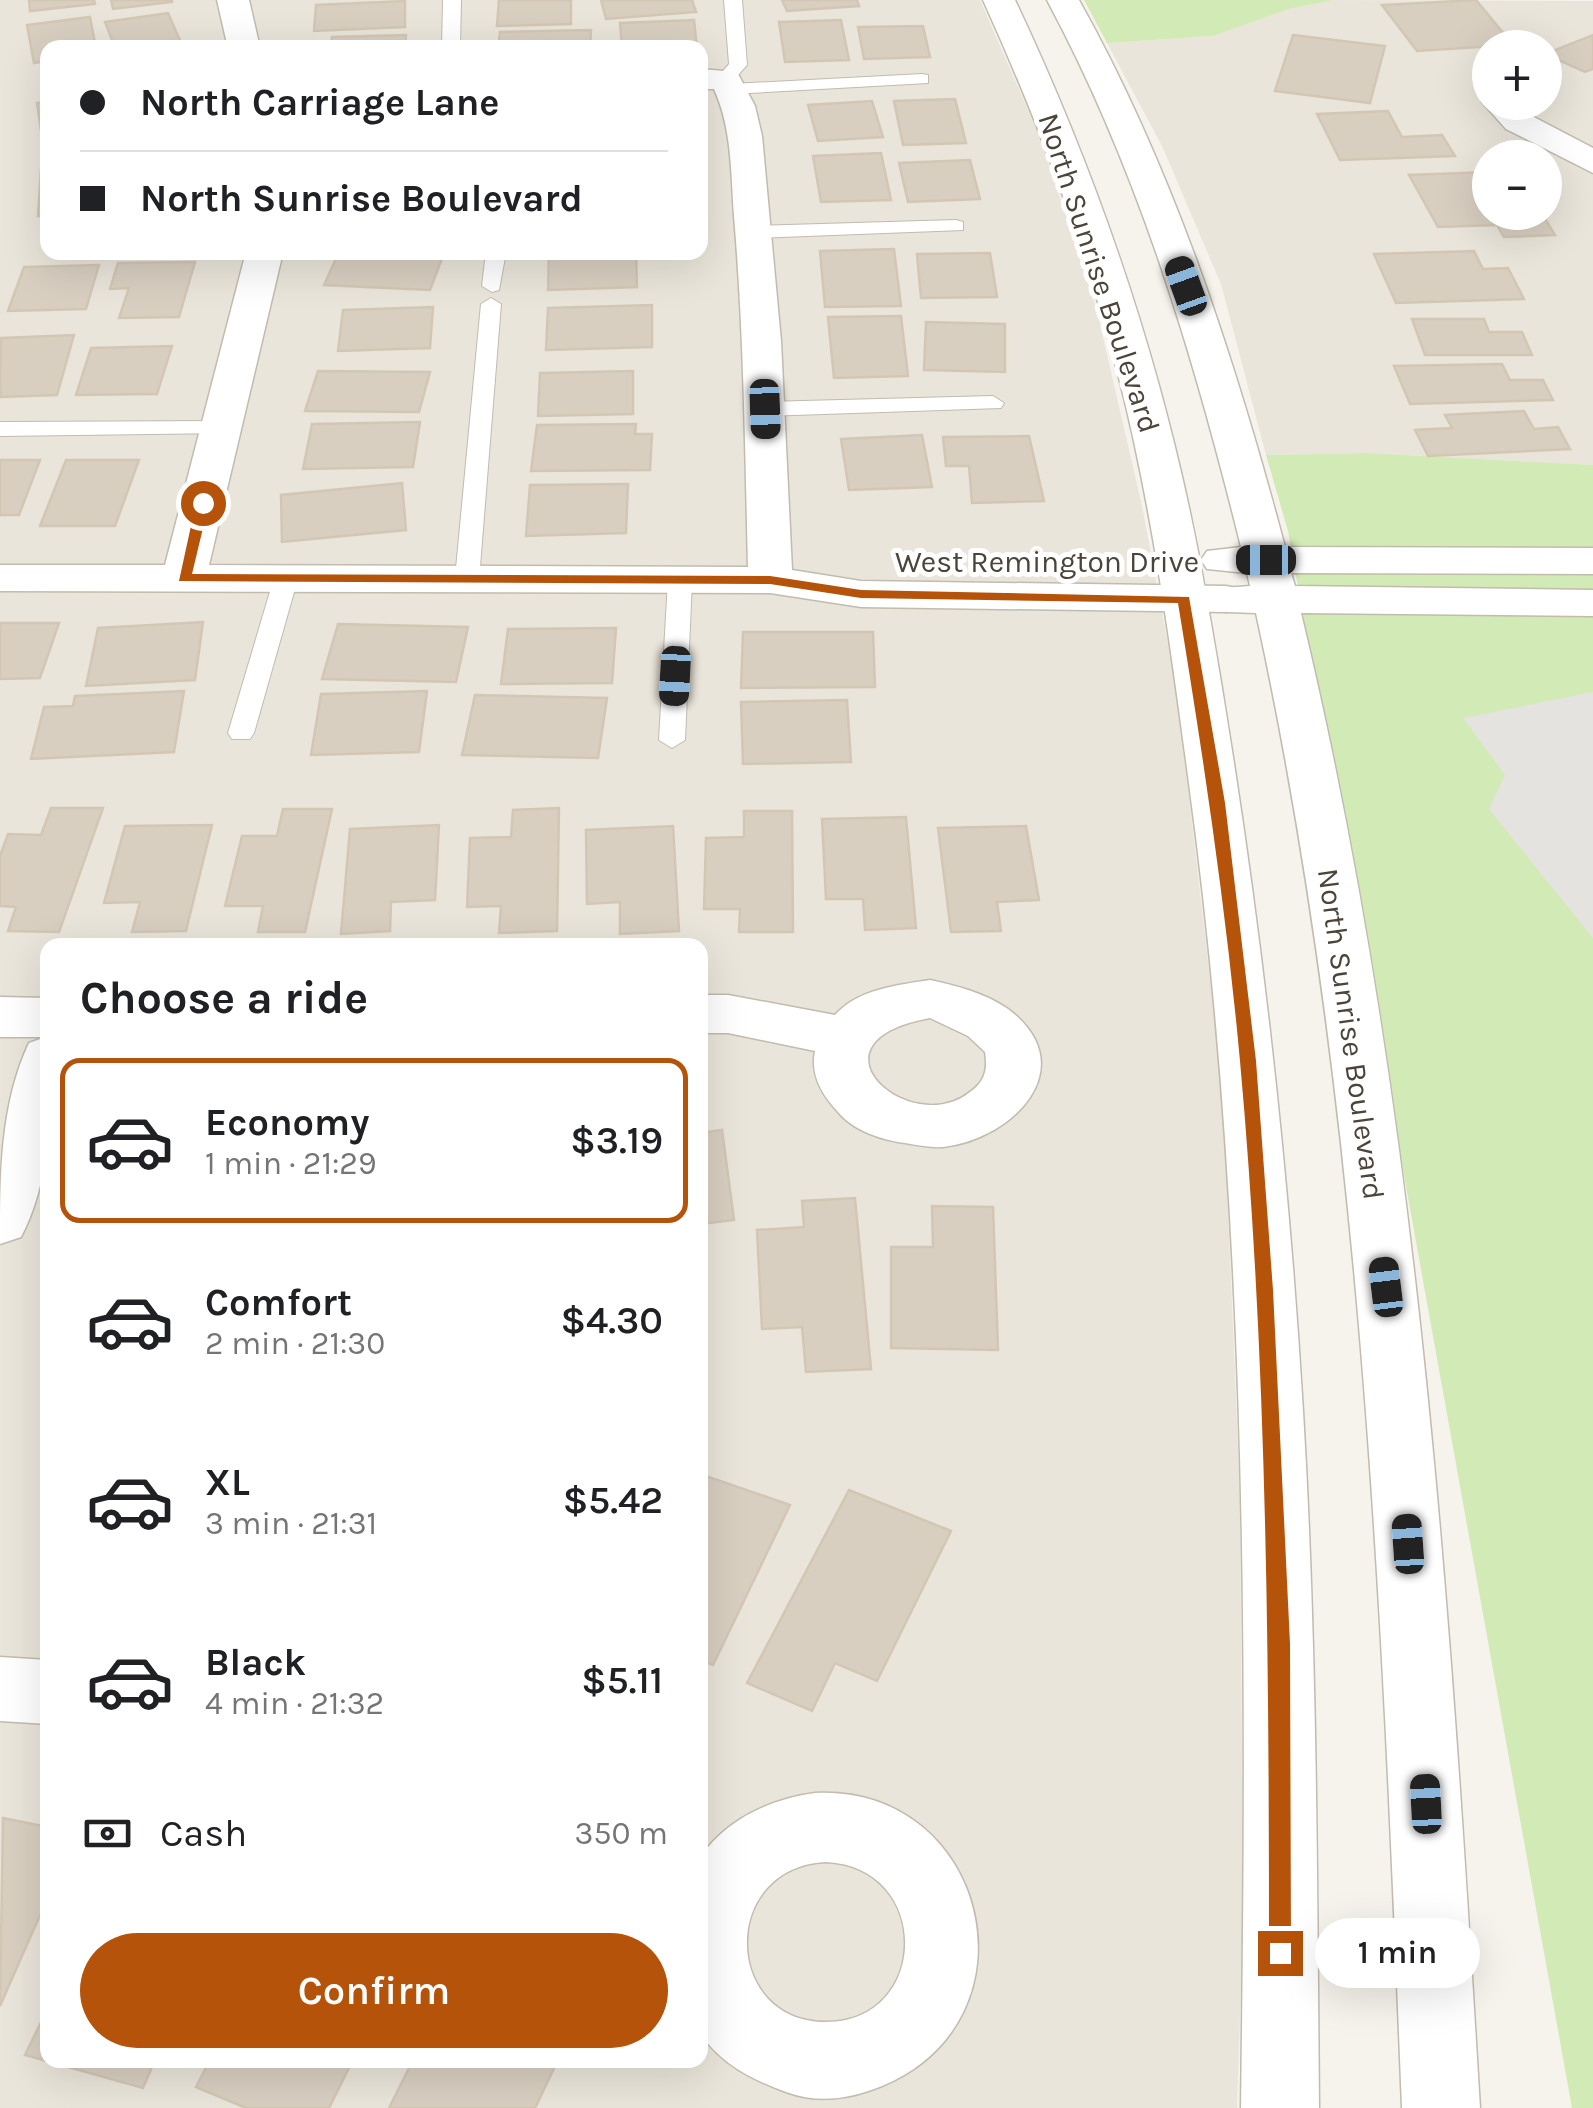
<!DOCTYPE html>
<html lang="en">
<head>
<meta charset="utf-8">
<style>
	body { margin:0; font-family:Karla,sans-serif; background:#f6f6f6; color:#202124; height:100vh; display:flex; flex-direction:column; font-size:38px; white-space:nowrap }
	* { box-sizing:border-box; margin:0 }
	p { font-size:32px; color:#757577 }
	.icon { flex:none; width:55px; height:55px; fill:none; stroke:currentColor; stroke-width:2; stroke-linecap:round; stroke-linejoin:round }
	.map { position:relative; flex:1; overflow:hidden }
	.sheet { position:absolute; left:40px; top:938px; width:668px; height:1130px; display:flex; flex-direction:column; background:#fff; border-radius:20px; box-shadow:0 10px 40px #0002 }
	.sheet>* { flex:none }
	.hud { position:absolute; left:40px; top:40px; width:668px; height:220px; border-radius:20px; box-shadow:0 10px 40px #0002; display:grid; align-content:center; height:220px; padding:0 40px; background:#fff }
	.buttons { position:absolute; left:1472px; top:30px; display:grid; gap:20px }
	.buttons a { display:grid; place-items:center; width:90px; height:90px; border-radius:50%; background:#fff; box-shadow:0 10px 40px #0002; font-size:50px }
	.end { position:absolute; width:45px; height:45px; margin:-22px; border:12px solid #b45309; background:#fff; box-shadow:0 0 0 5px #fff }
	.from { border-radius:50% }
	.bubble { position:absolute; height:70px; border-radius:35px; background:#fff; box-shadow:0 10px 40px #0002; font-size:32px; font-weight:600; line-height:70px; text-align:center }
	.car { position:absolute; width:30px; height:60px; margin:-30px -15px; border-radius:12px; box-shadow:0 0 8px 2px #0007; background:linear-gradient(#222 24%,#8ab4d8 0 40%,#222 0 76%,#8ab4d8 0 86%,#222 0) }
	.hud b { display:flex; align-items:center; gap:35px; height:95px; font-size:38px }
	.hud b+b { border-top:2px solid #e0e0e0 }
	.hud i { width:25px; height:25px; background:#202124 }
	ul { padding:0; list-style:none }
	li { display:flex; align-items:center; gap:30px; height:165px; margin:0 20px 15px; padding:0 20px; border:5px solid transparent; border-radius:20px }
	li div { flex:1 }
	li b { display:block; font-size:38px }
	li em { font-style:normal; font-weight:600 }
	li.active { border-color:#b45309 }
	li>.icon { width:90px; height:90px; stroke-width:1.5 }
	h2 { padding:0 40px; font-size:45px; line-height:120px }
	.pay { display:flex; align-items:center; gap:25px; height:110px; padding:0 40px; font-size:38px }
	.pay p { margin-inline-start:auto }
	.button { display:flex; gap:20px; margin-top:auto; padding:20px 40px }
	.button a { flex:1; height:115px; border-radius:60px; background:#b45309; color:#fff; font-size:40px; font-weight:600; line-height:115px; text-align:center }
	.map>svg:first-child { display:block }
</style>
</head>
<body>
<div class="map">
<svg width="1593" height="2108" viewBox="0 0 1593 2108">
	<rect width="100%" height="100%" fill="#f6f3ec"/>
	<g fill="#eae5da" fill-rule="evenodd">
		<path d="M0 0H980L1041 140 1097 311 1142 506 1177 692 1223 1092 1240 1494 1243 1925 1237 2108H0ZM48 48H700V252H48ZM48 945H700V2060H48Z"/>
		<path d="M1334 0 1593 1V465L1367 453 1266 455 1221 284 1162 146 1107 43 1213 36 1289 9ZM1490 48H1545V102H1490ZM1490 158H1545V212H1490Z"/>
	</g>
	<g fill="#d2eab5">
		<polygon points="1084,0 1334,0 1289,9 1213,36 1107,43"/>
		<polygon points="1367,453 1593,465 1593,2108 1572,2108 1288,531 1266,455"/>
	</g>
	<polygon fill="#e5e3e0" points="1593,692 1593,938 1489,809 1505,775 1463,718"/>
	<g fill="#d8cfc1" stroke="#d3c7b4" stroke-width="2.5">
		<polygon points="29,0 94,0 95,4 30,11"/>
		<polygon points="111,0 172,0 172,2 113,9"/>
		<polygon points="499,0 571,0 571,24 497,26"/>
		<polygon points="601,0 692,0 696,12 606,19"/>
		<polygon points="782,0 857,0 859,6 787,11"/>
		<polygon points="1476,0 1513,45 1417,51 1382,5"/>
		<polygon points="405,1 405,27 314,31 316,5"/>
		<polygon points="168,13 181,43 115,48 105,22"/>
		<polygon points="90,17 96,48 48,48 48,61 34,63 27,25"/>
		<polygon points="694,20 697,48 622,48 620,23"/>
		<polygon points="841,20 849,60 785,62 779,22"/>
		<polygon points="923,26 930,57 864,59 858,27"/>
		<polygon points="591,30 590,48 498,48 500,32"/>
		<polygon points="406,35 405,48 330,48 332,37"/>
		<polygon points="1293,35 1385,46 1370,103 1275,91"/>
		<polygon points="1593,35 1593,69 1585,72 1545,54"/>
		<polygon points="955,99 966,143 903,145 894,101"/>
		<polygon points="872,101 883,137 818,141 808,105"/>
		<polygon points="48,102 48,136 42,137 37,103"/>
		<polygon points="1388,111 1402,137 1442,135 1455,156 1340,160 1317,114"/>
		<polygon points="881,153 891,200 821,202 813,156"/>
		<polygon points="970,160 980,199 908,202 899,163"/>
		<polygon points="48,168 48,215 38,216 41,169"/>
		<polygon points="1490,172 1490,212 1541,212 1555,235 1504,237 1497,225 1438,227 1409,175"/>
		<polygon points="894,249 901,306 825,307 820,251"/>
		<polygon points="1474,251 1483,269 1508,268 1524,299 1396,303 1374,254"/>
		<polygon points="339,252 431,252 444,253 430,290 324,285"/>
		<polygon points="549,252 636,252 637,287 548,290"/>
		<polygon points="990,253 997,297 921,298 917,254"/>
		<polygon points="195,262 179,317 119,318 129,288 110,289 118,263"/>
		<polygon points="99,265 86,309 8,311 24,267"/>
		<polygon points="652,305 652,347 546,350 548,308"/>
		<polygon points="433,307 430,348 338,351 343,310"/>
		<polygon points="901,316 908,376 834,378 828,317"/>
		<polygon points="1412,319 1484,319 1489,332 1522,332 1532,355 1425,355"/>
		<polygon points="926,322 1005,324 1005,372 924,370"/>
		<polygon points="74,335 57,395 0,397 1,338"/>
		<polygon points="172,346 157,394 76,395 91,348"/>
		<polygon points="1502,364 1510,380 1543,380 1553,400 1410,404 1394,366"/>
		<polygon points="318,371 430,372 419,412 305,411"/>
		<polygon points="633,371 633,414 538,416 540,373"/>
		<polygon points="1524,411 1534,429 1558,427 1570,449 1428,456 1415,430 1452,428 1445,415"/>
		<polygon points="420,422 413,467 303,469 312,424"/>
		<polygon points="636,424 635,434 652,434 650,470 531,471 537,425"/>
		<polygon points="922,435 932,487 849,490 841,439"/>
		<polygon points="1029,436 1044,501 972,503 969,466 946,466 943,437"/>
		<polygon points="0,460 40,460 19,515 0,515"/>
		<polygon points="66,460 139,460 115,526 40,526"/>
		<polygon points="402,483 406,530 282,542 281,495"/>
		<polygon points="628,484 626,533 526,536 530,485"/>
		<polygon points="203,622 195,680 86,686 98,628"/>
		<polygon points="0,623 59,623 40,678 0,679"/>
		<polygon points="338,624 468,627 456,682 322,679"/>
		<polygon points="616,628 612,683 501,684 508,629"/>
		<polygon points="743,632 873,632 875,687 741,688"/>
		<polygon points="184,691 174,752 31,759 44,707 73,706 75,696"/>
		<polygon points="427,691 419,752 311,755 321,694"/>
		<polygon points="475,695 607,698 598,758 462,755"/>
		<polygon points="847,700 851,762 743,764 741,702"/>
		<polygon points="51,808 103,808 59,932 8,931 16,907 0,906 0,856 8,834 41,835"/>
		<polygon points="559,808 557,931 499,933 501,906 467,907 470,838 511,837 513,810"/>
		<polygon points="283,809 332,809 305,932 258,932 263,906 225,906 242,836 277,836"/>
		<polygon points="744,811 792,811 793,932 739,932 740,909 704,909 706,838 744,837"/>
		<polygon points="906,817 916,928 865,930 863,899 826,899 822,819"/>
		<polygon points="212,825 186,931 132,932 140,902 104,903 125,826"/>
		<polygon points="439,825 435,900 391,902 390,931 341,934 350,829"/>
		<polygon points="673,826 679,931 620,934 620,902 587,904 586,830"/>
		<polygon points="1026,826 1039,900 997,902 1001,931 951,932 938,828"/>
		<polygon points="722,1130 734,1220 700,1224 700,1133"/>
		<polygon points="855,1198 871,1369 806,1372 802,1327 762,1329 757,1230 804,1227 802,1201"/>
		<polygon points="932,1206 993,1207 998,1350 891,1348 891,1247 933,1247"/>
		<polygon points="700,1474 790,1505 713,1665 700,1660"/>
		<polygon points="849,1490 951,1531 877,1681 835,1663 812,1711 747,1683"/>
		<polygon points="3,1818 48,1827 48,1897 0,2006"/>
		<polygon points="48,2008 48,2060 155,2060 143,2088 25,2055"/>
		<polygon points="210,2060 353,2060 329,2108 246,2108 196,2087"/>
		<polygon points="413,2060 558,2060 535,2108 389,2108"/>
	</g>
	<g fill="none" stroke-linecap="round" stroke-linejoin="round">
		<g stroke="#c2bbae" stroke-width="2">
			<g id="service">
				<polygon points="443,0 461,0 460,48 442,48"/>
				<polygon points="724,0 742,0 747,65 731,83 725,84 716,79 729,64"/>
				<polygon points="922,74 928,75 928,83 732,94 723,89 732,84"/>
				<polygon points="956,220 963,222 963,230 754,238 744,232 754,226"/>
				<polygon points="486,252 506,252 499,290 492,292 482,286"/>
				<polygon points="491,298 501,304 479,579 467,586 455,579 481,304"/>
				<polygon points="993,396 1004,403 1001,408 765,416 754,409 765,402"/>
				<polygon points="221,421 229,423 232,428 229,433 0,436 0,422"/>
				<polygon points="286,571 298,578 254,733 250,739 232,739 228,733 274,578"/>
				<polygon points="680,573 692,580 685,740 672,748 659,740 668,580"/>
			</g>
		</g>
		<g stroke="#c2bbae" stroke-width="3">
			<g id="minor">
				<polygon points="217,0 249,0 260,48 228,48"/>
				<path d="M700 69 737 72 755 106 762 136 781 341 792 570 861 581 1226 586 1242 589 1248 599 1242 609 1226 612 861 607 770 593 0 591V565H165L246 252H283L209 565 748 567C745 450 744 333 734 216 731 174 732 128 714 89H700Z"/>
				<polygon points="1490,94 1490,102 1518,102 1530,115 1593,148 1593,173 1506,129 1482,102"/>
				<path d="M930 980C957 986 985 993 1008 1009 1084 1066 1014 1139 943 1147 928 1148 913 1144 898 1142 877 1138 852 1129 838 1112 822 1095 810 1075 815 1051L728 1033H700V995H728L835 1015C858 989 898 985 930 980ZM930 1018 968 1036 985 1052C988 1070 985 1081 970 1092 911 1140 797 1042 930 1018Z"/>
				<path d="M0 997 48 998C48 1078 59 1165 21 1237L0 1244C0 1175 0 1105 29 1043L46 1037H0Z"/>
				<polygon points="0,1657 48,1660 48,1724 0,1721"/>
				<path d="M815 1793C988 1785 1043 2019 882 2086 850 2099 819 2104 786 2092 751 2079 721 2064 700 2033V1858C725 1820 770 1799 815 1793ZM826 1862C933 1867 930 2022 826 2022 722 2022 719 1867 826 1862Z"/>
			</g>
		</g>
		<g stroke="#c2bbae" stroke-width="3">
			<path id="tertiary" d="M983 0H1015C1105 191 1170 387 1206 595L1210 589 1250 586 1247 573 1207 569 1201 560 1207 551 1241 547C1195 360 1139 171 1047 0H1079C1174 170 1235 359 1285 547L1593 548V574L1291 573 1295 586 1593 590V616L1301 613C1419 1103 1450 1607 1480 2108H1402C1382 1608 1363 1104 1256 613L1226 612 1208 606C1255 872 1287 1140 1303 1411 1317 1643 1317 1875 1319 2108H1241C1247 1663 1249 1219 1188 776 1170 642 1152 506 1118 374 1085 245 1038 121 983 0Z"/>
		</g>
		<use href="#service" fill="#fff" fill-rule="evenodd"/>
		<use href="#minor" fill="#fff" fill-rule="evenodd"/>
		<use href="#tertiary" fill="#fff" fill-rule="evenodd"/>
	</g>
	<path fill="#b45309" d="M203 499 209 503 192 574 770 576 861 590 1189 597 1225 803 1256 1061 1273 1290 1290 1644 1291 1953 1288 1961 1280 1964 1272 1961 1269 1953C1269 1656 1267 1357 1240 1061 1226 908 1203 755 1178 603L861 598 770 584 179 581 196 503Z"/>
	<g text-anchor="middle" stroke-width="10" stroke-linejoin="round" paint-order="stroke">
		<g font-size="30" fill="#4b4439" stroke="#fff">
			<text transform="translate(1099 273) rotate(72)" y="10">North Sunrise Boulevard</text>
			<text x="1047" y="572">West Remington Drive</text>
			<text transform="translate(1351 1034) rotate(82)" y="10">North Sunrise Boulevard</text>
		</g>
	</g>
</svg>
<div class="buttons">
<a>+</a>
<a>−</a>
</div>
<i class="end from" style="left:203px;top:503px"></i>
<i class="end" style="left:1280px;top:1953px"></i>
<div class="bubble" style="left:1315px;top:1918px;width:165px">1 min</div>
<i class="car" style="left:1186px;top:286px;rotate:340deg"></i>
<i class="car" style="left:765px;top:409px;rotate:178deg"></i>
<i class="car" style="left:1266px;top:560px;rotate:270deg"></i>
<i class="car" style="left:675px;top:676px;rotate:183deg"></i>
<i class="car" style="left:1386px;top:1287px;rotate:353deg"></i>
<i class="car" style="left:1408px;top:1544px;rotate:356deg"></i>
<i class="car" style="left:1426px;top:1804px;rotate:357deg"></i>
<div class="hud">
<b><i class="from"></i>North Carriage Lane</b>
<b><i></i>North Sunrise Boulevard</b>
</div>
<section class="sheet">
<h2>Choose a ride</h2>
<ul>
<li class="active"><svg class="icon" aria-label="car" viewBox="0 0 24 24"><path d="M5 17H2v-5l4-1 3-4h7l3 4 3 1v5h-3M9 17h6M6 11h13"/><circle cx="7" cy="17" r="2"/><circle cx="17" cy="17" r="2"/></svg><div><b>Economy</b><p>1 min · 21:29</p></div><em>$3.19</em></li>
<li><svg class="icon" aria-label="car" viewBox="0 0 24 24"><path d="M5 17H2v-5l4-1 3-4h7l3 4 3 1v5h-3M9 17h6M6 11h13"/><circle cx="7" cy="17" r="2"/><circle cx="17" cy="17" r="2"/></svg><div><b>Comfort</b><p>2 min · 21:30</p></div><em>$4.30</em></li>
<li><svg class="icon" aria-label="car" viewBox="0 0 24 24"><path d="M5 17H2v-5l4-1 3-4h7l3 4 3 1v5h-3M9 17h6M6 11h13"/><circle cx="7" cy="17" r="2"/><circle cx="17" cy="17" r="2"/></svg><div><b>XL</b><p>3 min · 21:31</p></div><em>$5.42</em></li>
<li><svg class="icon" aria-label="car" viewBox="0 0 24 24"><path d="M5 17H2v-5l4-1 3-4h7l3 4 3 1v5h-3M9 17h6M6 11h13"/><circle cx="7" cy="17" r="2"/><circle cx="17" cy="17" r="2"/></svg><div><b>Black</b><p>4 min · 21:32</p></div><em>$5.11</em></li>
</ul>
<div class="pay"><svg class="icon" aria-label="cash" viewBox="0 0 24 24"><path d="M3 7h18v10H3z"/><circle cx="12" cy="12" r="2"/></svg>Cash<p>350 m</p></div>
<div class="button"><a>Confirm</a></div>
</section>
</div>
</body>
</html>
